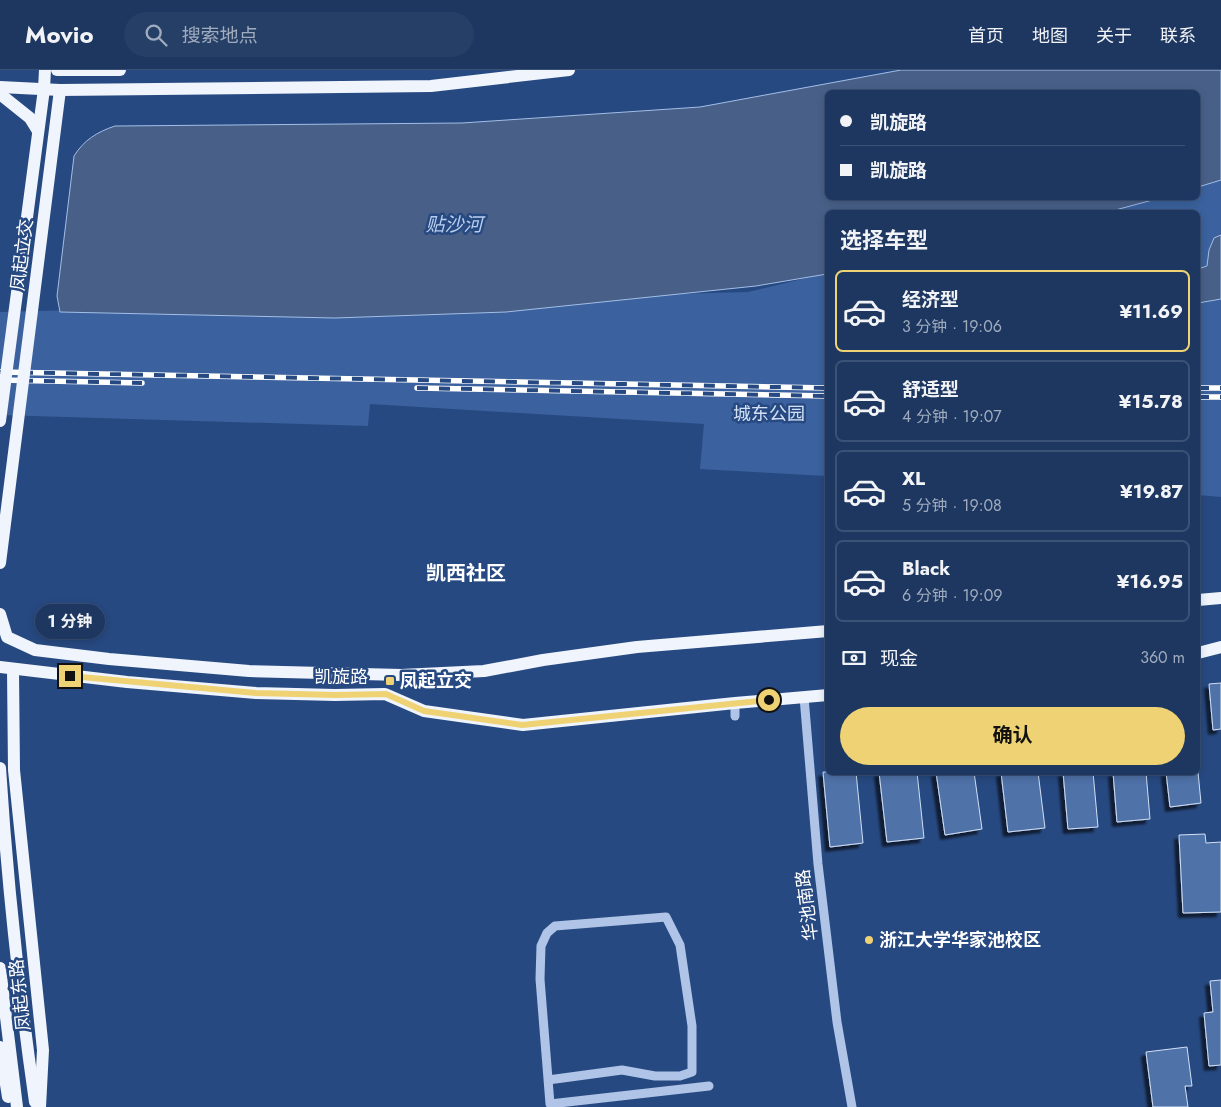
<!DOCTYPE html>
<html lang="zh">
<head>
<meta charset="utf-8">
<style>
	body { margin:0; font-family:Jost,"Noto Sans SC",sans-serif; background:#253f67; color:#f1f3f6; height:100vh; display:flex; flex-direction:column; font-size:19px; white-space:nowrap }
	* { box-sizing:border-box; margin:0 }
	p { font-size:16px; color:#a0acbd }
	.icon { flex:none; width:28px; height:28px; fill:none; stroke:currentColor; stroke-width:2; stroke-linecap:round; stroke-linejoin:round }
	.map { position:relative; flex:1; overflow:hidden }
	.panel { position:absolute; left:825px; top:140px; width:375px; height:565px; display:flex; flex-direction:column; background:#1d3761; border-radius:8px; box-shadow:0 2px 8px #0003,0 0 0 1px #3b5176 }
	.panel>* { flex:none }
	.guide { position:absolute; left:825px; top:20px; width:375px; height:110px; border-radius:8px; box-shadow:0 2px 8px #0003,0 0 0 1px #3b5176; display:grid; align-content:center; height:110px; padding:0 15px; background:#1d3761 }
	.end { position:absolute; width:22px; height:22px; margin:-11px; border:6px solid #efd274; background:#111; box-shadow:0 0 0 2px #111 }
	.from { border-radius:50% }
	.bubble { position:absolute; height:35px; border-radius:18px; background:#1d3761; box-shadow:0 2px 8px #0003,0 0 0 1px #3b5176; font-size:16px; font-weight:700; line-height:35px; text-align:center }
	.guide b { display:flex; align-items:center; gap:18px; height:48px; font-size:19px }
	.guide b+b { border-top:1px solid #3b5176 }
	.guide i { width:12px; height:12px; background:#f1f3f6 }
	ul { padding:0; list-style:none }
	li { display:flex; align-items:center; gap:15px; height:82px; margin:0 10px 8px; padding:0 5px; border:2px solid #3b5176; border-radius:8px }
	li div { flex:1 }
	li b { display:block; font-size:19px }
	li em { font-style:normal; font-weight:700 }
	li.current { border-color:#efd274 }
	li>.icon { width:45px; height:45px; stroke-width:1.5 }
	h2 { padding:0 15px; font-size:22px; line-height:60px }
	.pay { display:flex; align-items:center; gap:12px; height:55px; padding:0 15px; font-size:19px }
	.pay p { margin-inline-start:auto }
	.action { display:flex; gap:10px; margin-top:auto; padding:10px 15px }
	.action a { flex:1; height:58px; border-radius:30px; background:#efd274; color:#111; font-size:20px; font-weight:700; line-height:58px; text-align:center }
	header { display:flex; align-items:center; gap:30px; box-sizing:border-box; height:70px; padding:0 25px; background:#1d3761; border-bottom:1px solid #3b5176 }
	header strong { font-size:24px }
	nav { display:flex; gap:28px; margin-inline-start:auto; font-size:18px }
	.search { width:350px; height:45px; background:#253f67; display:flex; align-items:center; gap:12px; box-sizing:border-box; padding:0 18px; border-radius:28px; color:#a0acbd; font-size:19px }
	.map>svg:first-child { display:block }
</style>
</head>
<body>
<header>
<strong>Movio</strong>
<div class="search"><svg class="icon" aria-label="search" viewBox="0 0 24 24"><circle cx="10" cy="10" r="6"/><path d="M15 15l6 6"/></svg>搜索地点</div>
<nav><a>首页</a><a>地图</a><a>关于</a><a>联系</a></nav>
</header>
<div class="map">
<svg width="1221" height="1037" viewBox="0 0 1221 1037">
	<defs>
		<filter id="shadow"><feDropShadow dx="-4.5" dy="4.5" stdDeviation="1" flood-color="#0009"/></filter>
	</defs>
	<rect width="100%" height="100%" fill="#274981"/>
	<g fill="#3b629e">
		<polygon points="1221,110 1221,427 1198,425 1198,142 1084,142 1148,128 1198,128 1198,116"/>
		<polygon points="827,203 827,406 700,399 704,354 370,334 368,356 0,345 0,242 748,222"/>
	</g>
	<g fill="#486088" stroke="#a3bee7">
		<path d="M901 0H1221V110L1198 117V22H828V128H1160L1108 142H828L827 204 756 216 506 242 335 248 60 242 57 226 74 86C84 70 97 62 115 56L462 53 700 37Z"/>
		<polygon points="1221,165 1221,229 1198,233 1198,199 1207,196 1209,180 1214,168"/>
	</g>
	<g fill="#4f72a9" stroke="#d2e0f5" filter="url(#shadow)">
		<polygon points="1221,613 1221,659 1213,660 1209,614"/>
		<polygon points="823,702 856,702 863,773 830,777"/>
		<polygon points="879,702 917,702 924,768 887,772"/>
		<polygon points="936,702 974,702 982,759 945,765"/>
		<polygon points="1001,702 1038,702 1045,758 1008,762"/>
		<polygon points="1063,702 1093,702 1098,757 1068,759"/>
		<polygon points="1113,702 1146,702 1150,749 1117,752"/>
		<polygon points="1166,702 1198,702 1201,733 1170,737"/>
		<polygon points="1205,764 1206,773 1221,772 1221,842 1183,843 1179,765"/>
		<polygon points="1221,910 1221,995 1209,996 1204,943 1213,942 1210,911"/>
		<polygon points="1187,977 1192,1016 1185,1016 1188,1037 1153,1037 1146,982"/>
	</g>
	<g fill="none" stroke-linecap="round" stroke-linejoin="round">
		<g stroke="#afc4e6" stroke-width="9">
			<polyline points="804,627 818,794 837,952 852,1037"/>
			<polyline points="735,633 735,646"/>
			<polyline points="548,1010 622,1000 655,1006 680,1006 692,1002 692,956 680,875 666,847 555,856 547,863 541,876 540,909 550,1034 709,1016"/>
		</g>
		<g stroke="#eff4fd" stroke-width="12">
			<polyline points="57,0 120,0"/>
			<polyline points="0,17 60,20 431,16 569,0"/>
			<polyline points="44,19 45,0"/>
			<polyline points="0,24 30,48 38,61"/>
			<polyline points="1198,530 1221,528"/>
			<polyline points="0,544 7,567 35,580 109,589 249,601 401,605 484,601 543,590 637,577 828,561"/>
			<polyline points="1198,583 1221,577"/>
			<polyline points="0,597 127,612 256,623 335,625 385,624 424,641 523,655 735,633 828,625"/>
			<polyline points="13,600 14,700 43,980 40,1037"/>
			<path d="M0 698C7 809 19 921 35 1032"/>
			<polyline points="0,898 17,1037"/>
			<polyline points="0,977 8,1027"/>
		</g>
		<g stroke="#fff" stroke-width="5.5">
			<g id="rail">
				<polyline points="0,302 828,318"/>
				<polyline points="0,310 142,313"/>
				<polyline points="417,318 828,326"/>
				<polyline points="1198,318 1221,318"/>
				<polyline points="1198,327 1221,327"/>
			</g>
		</g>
		<use href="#rail" stroke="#274981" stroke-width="4" stroke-dasharray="11" stroke-linecap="butt"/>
		<g stroke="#eff4fd" stroke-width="12">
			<polyline points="0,351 44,19"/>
			<polyline points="0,493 60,20"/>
		</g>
	</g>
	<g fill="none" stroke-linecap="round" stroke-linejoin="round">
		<polyline stroke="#efd274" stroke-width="6" points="70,606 256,623 335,625 386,624 424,641 522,655 769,630"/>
	</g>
	<g fill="#efd274" stroke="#274981" stroke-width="2">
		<rect x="385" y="606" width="10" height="10" rx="2.5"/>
		<circle cx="869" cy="870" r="5"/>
	</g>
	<g text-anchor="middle" stroke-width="5" stroke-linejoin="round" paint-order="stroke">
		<g font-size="18" fill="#fff" stroke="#274981">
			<text transform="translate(22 185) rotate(-83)" y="6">凤起立交</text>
			<text x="341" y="613">凯旋路</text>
			<text transform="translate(807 835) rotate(-97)" y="6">华池南路</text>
			<text transform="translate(20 925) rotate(-96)" y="6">凤起东路</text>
		</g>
		<g font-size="18" fill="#d2e0f5" stroke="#274981">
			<text x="769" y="350">城东公园</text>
		</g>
		<g font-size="18" font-weight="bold" fill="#fff" stroke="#274981" text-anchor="start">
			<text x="400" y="617">凤起立交</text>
			<text x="879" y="876">浙江大学华家池校区</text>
		</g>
		<g font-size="19" font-style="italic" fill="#baceee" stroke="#274981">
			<text x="454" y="161">贴沙河</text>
		</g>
		<g font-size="20" font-weight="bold" fill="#fff" stroke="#274981">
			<text x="466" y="510">凯西社区</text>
		</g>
	</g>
</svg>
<i class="end from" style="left:769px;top:630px"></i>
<i class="end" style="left:70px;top:606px"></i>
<div class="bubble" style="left:35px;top:534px;width:70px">1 分钟</div>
<div class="guide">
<b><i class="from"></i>凯旋路</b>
<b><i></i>凯旋路</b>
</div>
<section class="panel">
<h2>选择车型</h2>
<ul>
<li class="current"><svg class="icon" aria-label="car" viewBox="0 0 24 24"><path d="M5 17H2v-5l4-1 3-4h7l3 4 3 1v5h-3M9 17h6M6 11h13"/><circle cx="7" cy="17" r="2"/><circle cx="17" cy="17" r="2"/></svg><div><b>经济型</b><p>3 分钟 · 19:06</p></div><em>¥11.69</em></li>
<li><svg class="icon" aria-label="car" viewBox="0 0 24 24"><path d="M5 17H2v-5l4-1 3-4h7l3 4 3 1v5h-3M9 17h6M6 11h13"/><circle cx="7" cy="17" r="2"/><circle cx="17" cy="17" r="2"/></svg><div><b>舒适型</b><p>4 分钟 · 19:07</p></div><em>¥15.78</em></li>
<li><svg class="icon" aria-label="car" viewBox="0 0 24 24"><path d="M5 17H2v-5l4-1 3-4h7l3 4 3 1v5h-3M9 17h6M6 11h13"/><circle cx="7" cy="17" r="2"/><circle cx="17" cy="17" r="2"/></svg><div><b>XL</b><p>5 分钟 · 19:08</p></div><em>¥19.87</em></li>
<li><svg class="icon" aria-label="car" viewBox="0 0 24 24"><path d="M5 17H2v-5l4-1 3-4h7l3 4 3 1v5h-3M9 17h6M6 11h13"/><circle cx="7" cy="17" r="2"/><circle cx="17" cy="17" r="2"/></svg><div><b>Black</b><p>6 分钟 · 19:09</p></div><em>¥16.95</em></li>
</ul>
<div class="pay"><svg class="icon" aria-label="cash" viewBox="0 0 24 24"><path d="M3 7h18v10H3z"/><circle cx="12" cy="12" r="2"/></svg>现金<p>360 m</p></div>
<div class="action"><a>确认</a></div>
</section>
</div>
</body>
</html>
